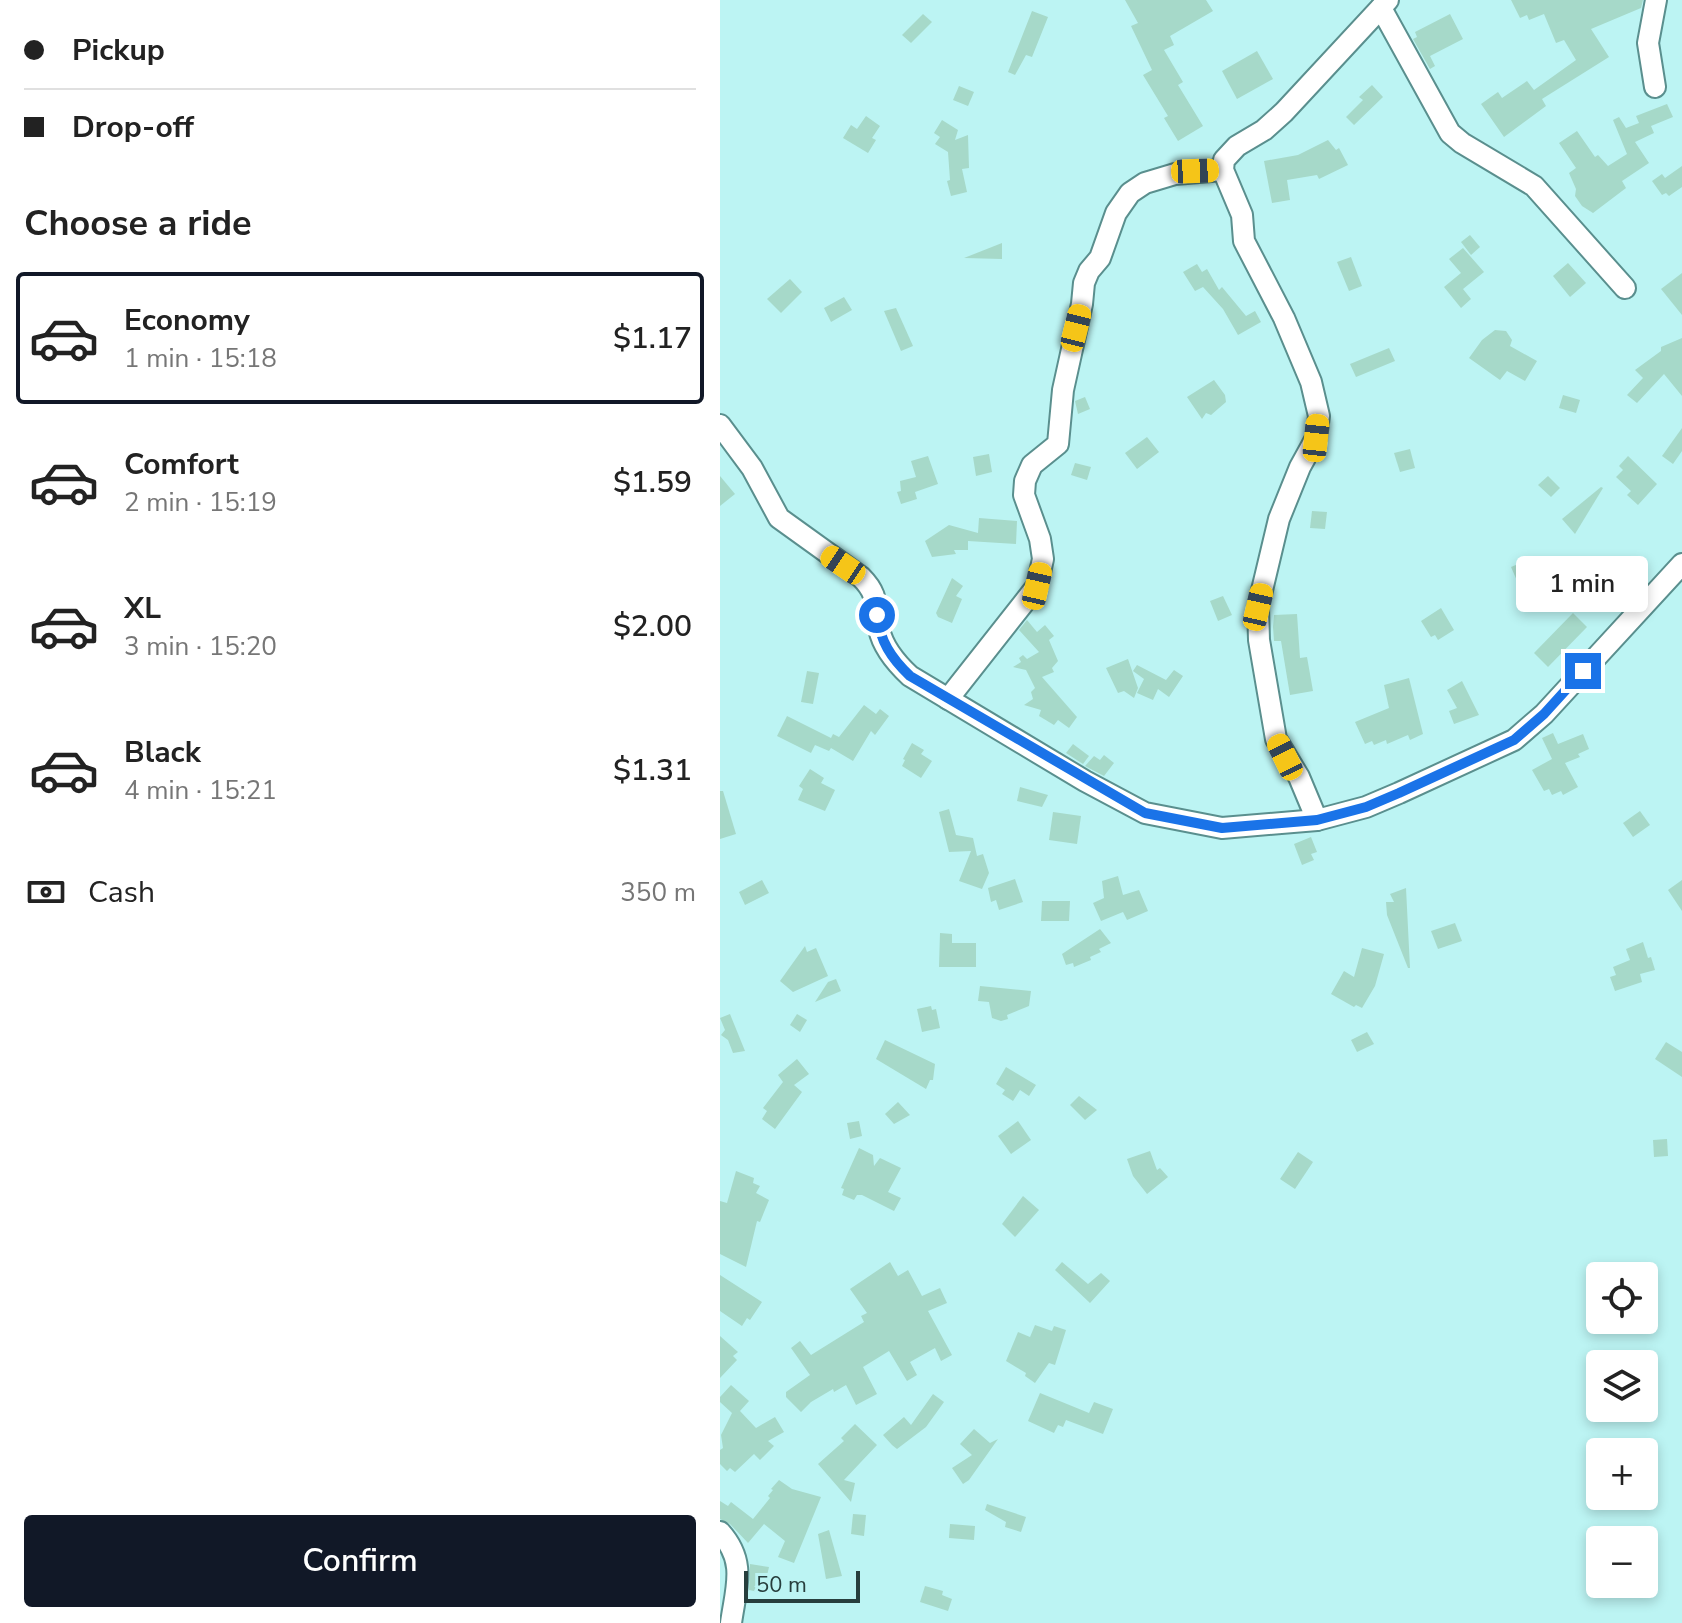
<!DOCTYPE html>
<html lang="en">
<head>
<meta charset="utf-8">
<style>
	body { margin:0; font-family:"Nunito Sans",sans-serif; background:#f6f6f6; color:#222; height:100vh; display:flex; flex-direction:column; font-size:30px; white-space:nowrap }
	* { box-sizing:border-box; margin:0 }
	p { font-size:26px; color:#767676 }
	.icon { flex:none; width:44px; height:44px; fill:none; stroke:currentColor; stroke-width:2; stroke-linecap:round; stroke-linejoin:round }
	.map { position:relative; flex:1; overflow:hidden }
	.side { display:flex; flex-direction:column; background:#fff; width:720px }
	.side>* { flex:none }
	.top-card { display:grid; align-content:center; height:176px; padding:0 24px; background:#fff }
	.controls { position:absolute; left:866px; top:1262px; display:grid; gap:16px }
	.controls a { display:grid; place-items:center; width:72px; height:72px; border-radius:8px; background:#fff; box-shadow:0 4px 12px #0003; font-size:40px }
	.scale { position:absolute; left:24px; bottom:20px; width:116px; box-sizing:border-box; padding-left:8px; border:4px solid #273e3d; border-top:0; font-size:22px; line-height:28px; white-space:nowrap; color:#273e3d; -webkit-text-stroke:6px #bcf4f3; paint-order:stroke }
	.end { position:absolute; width:36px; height:36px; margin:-18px; border:10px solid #1a73e8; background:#fff; box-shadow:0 0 0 4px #fff }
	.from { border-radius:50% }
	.bubble { position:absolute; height:56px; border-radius:8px; background:#fff; box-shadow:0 4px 12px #0003; font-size:26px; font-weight:600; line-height:56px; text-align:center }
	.car { position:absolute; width:24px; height:48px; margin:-24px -12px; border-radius:10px; box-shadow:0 0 6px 2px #0007; background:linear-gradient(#f5c518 24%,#345 0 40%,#f5c518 0 76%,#345 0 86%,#f5c518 0) }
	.top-card b { display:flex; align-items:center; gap:28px; height:76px; font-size:30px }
	.top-card b+b { border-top:2px solid #e0e0e0 }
	.top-card i { width:20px; height:20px; background:#222 }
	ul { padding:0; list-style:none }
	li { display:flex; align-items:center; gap:24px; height:132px; margin:0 16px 12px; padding:0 8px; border:4px solid transparent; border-radius:8px }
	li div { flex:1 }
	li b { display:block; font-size:30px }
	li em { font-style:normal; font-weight:600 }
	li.selected { border-color:#111827 }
	li>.icon { width:72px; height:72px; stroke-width:1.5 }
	h2 { padding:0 24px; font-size:36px; line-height:96px }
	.pay { display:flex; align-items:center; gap:20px; height:88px; padding:0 24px; font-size:30px }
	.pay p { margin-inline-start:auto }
	.button { display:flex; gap:16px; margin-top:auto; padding:16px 24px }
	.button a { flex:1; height:92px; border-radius:8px; background:#111827; color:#fff; font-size:32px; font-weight:600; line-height:92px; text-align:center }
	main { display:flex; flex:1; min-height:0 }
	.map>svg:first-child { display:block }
</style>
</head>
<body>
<main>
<section class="side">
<div class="top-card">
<b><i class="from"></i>Pickup</b>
<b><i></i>Drop-off</b>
</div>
<h2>Choose a ride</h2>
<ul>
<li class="selected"><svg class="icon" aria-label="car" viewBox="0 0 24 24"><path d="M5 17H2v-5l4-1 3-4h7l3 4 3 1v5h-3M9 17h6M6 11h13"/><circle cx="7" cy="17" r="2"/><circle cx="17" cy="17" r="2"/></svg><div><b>Economy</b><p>1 min · 15:18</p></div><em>$1.17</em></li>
<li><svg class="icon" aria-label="car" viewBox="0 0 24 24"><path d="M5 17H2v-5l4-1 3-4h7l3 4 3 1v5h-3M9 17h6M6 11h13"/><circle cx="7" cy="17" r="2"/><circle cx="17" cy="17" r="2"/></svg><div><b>Comfort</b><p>2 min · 15:19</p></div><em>$1.59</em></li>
<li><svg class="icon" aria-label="car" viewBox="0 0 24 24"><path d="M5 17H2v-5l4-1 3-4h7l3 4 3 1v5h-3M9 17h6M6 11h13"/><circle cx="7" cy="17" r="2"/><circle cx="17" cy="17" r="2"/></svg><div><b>XL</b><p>3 min · 15:20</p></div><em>$2.00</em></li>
<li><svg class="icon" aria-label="car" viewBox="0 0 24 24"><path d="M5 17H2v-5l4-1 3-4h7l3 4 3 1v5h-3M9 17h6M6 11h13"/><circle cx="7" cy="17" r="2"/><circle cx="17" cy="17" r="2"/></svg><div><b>Black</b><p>4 min · 15:21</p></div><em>$1.31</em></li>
</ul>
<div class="pay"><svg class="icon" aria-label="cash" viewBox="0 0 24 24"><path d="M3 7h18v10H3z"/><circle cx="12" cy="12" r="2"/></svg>Cash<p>350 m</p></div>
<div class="button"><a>Confirm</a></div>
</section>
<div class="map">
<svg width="962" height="1623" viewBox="0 0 962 1623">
	<rect width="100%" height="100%" fill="#bcf4f3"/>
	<g fill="#a6d9c9">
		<polygon points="405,0 486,0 493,11 450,36 454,45 444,50 463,82 458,85 483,126 458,141 444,118 448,116 423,75 432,70 411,26 418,23"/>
		<polygon points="791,0 923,0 921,8 871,29 889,57 822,99 826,106 784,137 761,104 778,92 782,98 807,81 814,90 856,60 844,40 836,43 824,14 809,20 807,15 800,18"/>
		<polygon points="312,11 328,17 312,57 306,55 295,75 288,72"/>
		<polygon points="203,14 212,22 191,43 182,35"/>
		<polygon points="730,14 743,39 710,56 715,66 710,69 693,39 697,37 695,32"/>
		<polygon points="537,51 553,79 517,99 502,71"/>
		<polygon points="652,85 663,97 634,125 626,117 643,100 639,97"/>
		<polygon points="239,86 254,92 248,106 233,100"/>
		<polygon points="947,104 953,117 931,126 934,133 915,142 929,163 902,181 906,188 873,213 862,206 855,196 856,189 849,173 856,168 839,143 857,131 875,157 878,155 888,166 907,154 893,120 899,117 906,128 919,123 916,116"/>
		<polygon points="146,116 160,126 152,138 156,140 148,153 123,138 131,125 137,129"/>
		<polygon points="222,120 238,130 235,140 248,135 249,168 242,169 247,192 231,196 227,181 230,180 228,152 215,144 220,137 214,133"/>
		<polygon points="608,140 616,150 619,148 628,165 599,179 597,175 567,180 570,200 552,203 544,161 578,155"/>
		<polygon points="962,166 962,187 949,196 946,193 942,195 932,181 942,174 945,178"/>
		<polygon points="750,235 760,247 751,255 741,242"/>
		<polygon points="282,243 282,259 244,258"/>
		<polygon points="743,248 764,272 743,289 751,299 741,308 724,287 741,273 729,259"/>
		<polygon points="631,257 642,286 629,291 617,262"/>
		<polygon points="848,263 866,283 850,297 833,276"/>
		<polygon points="477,264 482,272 487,269 499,290 502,287 526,316 535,311 541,322 518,335 503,309 483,287 475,291 463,272"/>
		<polygon points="962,273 962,315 941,289"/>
		<polygon points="70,279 82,292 61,313 47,299"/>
		<polygon points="124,297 132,310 111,322 104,308"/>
		<polygon points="176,308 193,346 181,351 164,311"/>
		<polygon points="775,330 786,331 792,340 790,346 817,361 805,381 787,371 780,380 749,358 762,340"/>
		<polygon points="962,338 962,396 944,374 917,403 907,395 923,378 915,370 941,351 941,347"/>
		<polygon points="669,348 675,361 636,377 630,364"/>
		<polygon points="494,380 505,395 506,402 491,415 486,413 482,419 467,397"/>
		<polygon points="843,395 860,400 856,413 839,408"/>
		<polygon points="365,397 370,409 358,414 355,401"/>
		<polygon points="962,428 962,451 953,464 942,456"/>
		<polygon points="427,437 439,452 417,469 405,453"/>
		<polygon points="690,449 695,468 680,472 674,453"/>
		<polygon points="269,454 272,472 256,476 253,457"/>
		<polygon points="208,456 218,484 195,492 197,499 181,504 177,492 181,491 180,481 196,477 191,461"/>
		<polygon points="908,456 937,484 918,505 907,495 911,491 896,477 903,470 899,466"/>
		<polygon points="355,463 371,467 367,480 351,475"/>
		<polygon points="0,476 15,494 0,506"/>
		<polygon points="828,476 840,488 831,497 818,485"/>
		<polygon points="881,487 883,488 855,534 842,519"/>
		<polygon points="592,511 607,512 605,529 590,528"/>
		<polygon points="259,518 297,521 296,544 248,541 248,550 234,550 236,554 212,557 205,541 229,525 258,533"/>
		<polygon points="808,560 815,576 798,583 791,567"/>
		<polygon points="870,568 877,581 864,588 857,576"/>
		<polygon points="232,578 243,586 236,596 242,599 232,623 218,617 216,613"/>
		<polygon points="503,596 512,615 498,621 490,601"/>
		<polygon points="721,608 734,630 718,640 715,635 711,637 701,621"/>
		<polygon points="853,613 867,627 828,667 814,653"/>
		<polygon points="577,614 580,658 587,657 593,691 570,695 561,641 554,641 553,627 554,615"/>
		<polygon points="307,620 317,632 325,625 334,636 329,640 338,661 332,668 334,672 322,677 357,717 349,728 338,720 334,725 319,716 321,710 304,705 313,699 311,692 315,688 306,670 293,667 301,662 299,658 303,655 307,659 319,652 299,630"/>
		<polygon points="408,659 418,688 414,698 404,691 398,693 386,668"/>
		<polygon points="417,665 446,680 454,670 463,676 449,697 438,689 433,700 417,693 424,679 413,671"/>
		<polygon points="87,671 99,673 93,704 81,702"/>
		<polygon points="689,678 703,734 690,740 688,735 667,744 666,740 654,745 652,741 645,744 635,722 669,708 664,685"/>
		<polygon points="742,681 759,715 734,724 729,711 737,708 727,690"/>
		<polygon points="144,705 156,714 160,709 169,716 155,735 151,731 133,761 111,748 109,751 95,745 91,753 57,736 67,716 111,738 113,734 119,737"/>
		<polygon points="833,733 838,744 863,734 869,749 858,754 860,757 845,763 858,787 843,795 841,791 832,795 829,789 824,791 812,770 832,759 822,738"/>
		<polygon points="192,743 204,750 201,754 212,761 201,778 182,766 185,760 183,759"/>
		<polygon points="353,744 369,756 363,764 346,753"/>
		<polygon points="384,755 394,763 384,776 365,766 374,756 380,760"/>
		<polygon points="90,769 104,778 101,783 115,790 105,811 78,800 83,789 79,786"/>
		<polygon points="300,787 328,795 322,807 297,801"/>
		<polygon points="0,791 3,791 16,834 0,839"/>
		<polygon points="229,809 236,835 253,838 257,856 263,854 269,873 262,889 239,881 251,851 229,852 219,812"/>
		<polygon points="920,811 930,825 913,837 903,823"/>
		<polygon points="333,812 361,816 357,844 329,840"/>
		<polygon points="591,837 597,852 591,854 594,860 582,865 574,844"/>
		<polygon points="398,876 403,895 419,890 428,911 407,920 403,912 381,921 373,903 384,898 382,881"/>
		<polygon points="295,879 303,902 279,910 276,900 271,902 268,888"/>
		<polygon points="42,880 49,893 25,905 19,892"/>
		<polygon points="962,880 962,911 948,890"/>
		<polygon points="686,888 690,968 688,968 667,915 666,902 674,902 670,894"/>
		<polygon points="322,901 350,901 349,921 321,921"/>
		<polygon points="735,923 742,941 718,949 711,931"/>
		<polygon points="380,929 391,943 379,949 381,952 370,957 371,960 354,967 353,963 346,965 342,954"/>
		<polygon points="220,933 232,934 232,943 256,943 256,967 219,967"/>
		<polygon points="923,942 928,958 931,957 935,970 920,974 922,982 895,991 890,977 896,975 893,967 910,960 906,949"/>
		<polygon points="85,946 87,952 96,948 108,976 73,992 60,981"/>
		<polygon points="642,948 664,954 655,986 642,1008 636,1005 634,1007 611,994 624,971 634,977"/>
		<polygon points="116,979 121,991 95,1002 108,982"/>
		<polygon points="260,986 311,991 309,1006 287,1015 288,1019 281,1021 272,1018 269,1002 258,1001"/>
		<polygon points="211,1006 212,1010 216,1009 220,1028 202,1032 197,1009"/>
		<polygon points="10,1014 12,1019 25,1051 13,1053 8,1040 1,1035 5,1030 0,1018"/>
		<polygon points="77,1014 87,1020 80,1032 70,1025"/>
		<polygon points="647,1032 654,1044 637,1052 631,1040"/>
		<polygon points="165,1040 215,1064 213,1080 210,1080 206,1089 156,1059"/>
		<polygon points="946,1042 962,1052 962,1077 935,1059"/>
		<polygon points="77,1059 89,1074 74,1085 82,1092 55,1129 42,1119 47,1111 43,1108 63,1082 58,1075"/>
		<polygon points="286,1067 316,1085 309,1096 300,1090 293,1101 282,1094 285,1090 276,1084"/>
		<polygon points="359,1096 377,1110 365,1120 350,1105"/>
		<polygon points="178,1102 190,1115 174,1124 165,1114"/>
		<polygon points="139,1121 142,1136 130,1139 127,1123"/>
		<polygon points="298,1121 311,1140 291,1154 278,1136"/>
		<polygon points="947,1139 948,1156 934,1157 933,1140"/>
		<polygon points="139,1148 153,1155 154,1166 160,1158 181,1168 168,1192 181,1198 174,1211 142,1195 137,1195 134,1200 122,1195 124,1189 121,1188"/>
		<polygon points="430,1151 437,1170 440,1168 448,1177 427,1194 413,1176 407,1159"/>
		<polygon points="578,1152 593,1162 575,1189 560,1179"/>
		<polygon points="16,1171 34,1178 33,1183 40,1186 36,1193 49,1200 40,1222 37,1221 26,1267 0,1254 0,1201 7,1203"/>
		<polygon points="303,1196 319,1210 295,1237 282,1224"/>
		<polygon points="170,1262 178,1276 188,1270 202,1296 220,1288 227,1303 208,1311 232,1355 221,1361 215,1348 190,1362 197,1375 187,1381 169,1351 143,1367 157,1394 136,1405 126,1385 114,1392 113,1389 91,1402 81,1412 66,1397 66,1392 90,1375 71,1348 80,1341 91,1355 144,1322 141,1316 147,1313 130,1289"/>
		<polygon points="342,1262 368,1284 381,1273 390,1281 370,1303 335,1270"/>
		<polygon points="0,1275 42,1302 30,1320 27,1318 22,1326 0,1311"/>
		<polygon points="315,1325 332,1331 334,1326 346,1330 335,1365 329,1363 315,1383 305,1376 306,1373 286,1361 298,1332 310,1337"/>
		<polygon points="0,1336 18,1352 13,1356 17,1360 0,1378"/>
		<polygon points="11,1385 29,1401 20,1411 36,1428 55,1417 64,1432 48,1441 54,1446 40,1460 34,1454 15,1472 10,1468 7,1471 0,1464 0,1450 3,1448 1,1435 12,1413 0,1402 0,1397"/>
		<polygon points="320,1393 369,1413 374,1402 393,1409 383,1434 346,1420 343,1427 338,1425 334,1433 308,1421"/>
		<polygon points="213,1394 224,1402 206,1427 177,1449 172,1445 163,1435 184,1417 191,1425"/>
		<polygon points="135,1424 157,1445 124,1480 135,1483 131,1502 98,1464 124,1441 121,1438"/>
		<polygon points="254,1429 270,1443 278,1439 249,1480 243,1484 232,1468 252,1455 240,1444"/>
		<polygon points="59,1480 72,1489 101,1497 74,1563 58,1557 65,1541 44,1524 28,1543 10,1524 0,1519 0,1501 8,1506 11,1502 33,1519 50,1498 48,1496 53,1490 51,1489"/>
		<polygon points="267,1504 306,1517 301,1532 285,1527 286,1522 265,1510"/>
		<polygon points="133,1514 146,1515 144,1536 131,1534"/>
		<polygon points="230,1524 255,1526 254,1540 229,1538"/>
		<polygon points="109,1530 122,1576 106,1579 98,1534"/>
		<polygon points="30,1564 49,1567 43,1593 29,1590"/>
		<polygon points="205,1586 223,1591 222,1595 232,1599 228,1611 200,1602"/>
	</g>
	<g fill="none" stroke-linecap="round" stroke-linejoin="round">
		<g stroke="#5a8f8e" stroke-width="24">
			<g id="minor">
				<polyline points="661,8 730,133 742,143 814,186 905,288"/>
				<polyline points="935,87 928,43 936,0"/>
				<path d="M0 425 32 468 59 518 141 577C160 596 154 606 159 629 163 648 176 663 190 676L365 781 425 813 502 828 597 820 646 807 679 793 794 740 824 714 962 564"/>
				<polyline points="228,699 317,586 323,559 320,539 304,495 305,481 312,465 338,444 343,390 362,304 364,283 369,271 380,258 396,213 410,193 425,183 455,174 503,170"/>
				<polyline points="597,820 579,777 556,739 539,640 538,607 559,519 580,467 596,438 599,416 591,382 564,318 524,241 522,215 503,170 504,160 517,146 544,130 564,112 668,0"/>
				<path d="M0 1532C27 1562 16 1587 11 1623"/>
			</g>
		</g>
		<use href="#minor" stroke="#fff" stroke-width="20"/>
	</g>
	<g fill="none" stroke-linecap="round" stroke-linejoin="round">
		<path stroke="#1a73e8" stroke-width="10" d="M157 615C160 641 171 658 190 676L425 813 502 828 597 820 646 807 679 793 794 740 824 714 863 671"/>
	</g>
</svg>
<div class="controls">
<a><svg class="icon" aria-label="locate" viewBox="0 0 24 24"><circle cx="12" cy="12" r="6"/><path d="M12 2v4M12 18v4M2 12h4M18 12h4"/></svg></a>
<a><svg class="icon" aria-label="layers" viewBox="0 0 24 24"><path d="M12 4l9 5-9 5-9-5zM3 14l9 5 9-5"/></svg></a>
<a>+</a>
<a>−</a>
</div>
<div class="scale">50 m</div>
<i class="end from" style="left:157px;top:615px"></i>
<i class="end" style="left:863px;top:671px"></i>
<div class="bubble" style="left:796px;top:556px;width:132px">1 min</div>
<i class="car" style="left:475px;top:171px;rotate:88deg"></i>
<i class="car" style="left:356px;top:328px;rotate:14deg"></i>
<i class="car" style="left:596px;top:438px;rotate:6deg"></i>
<i class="car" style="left:123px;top:565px;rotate:304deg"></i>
<i class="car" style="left:317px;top:586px;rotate:13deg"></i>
<i class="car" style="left:538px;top:607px;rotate:13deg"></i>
<i class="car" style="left:565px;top:757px;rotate:334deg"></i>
</div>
</main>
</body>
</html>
